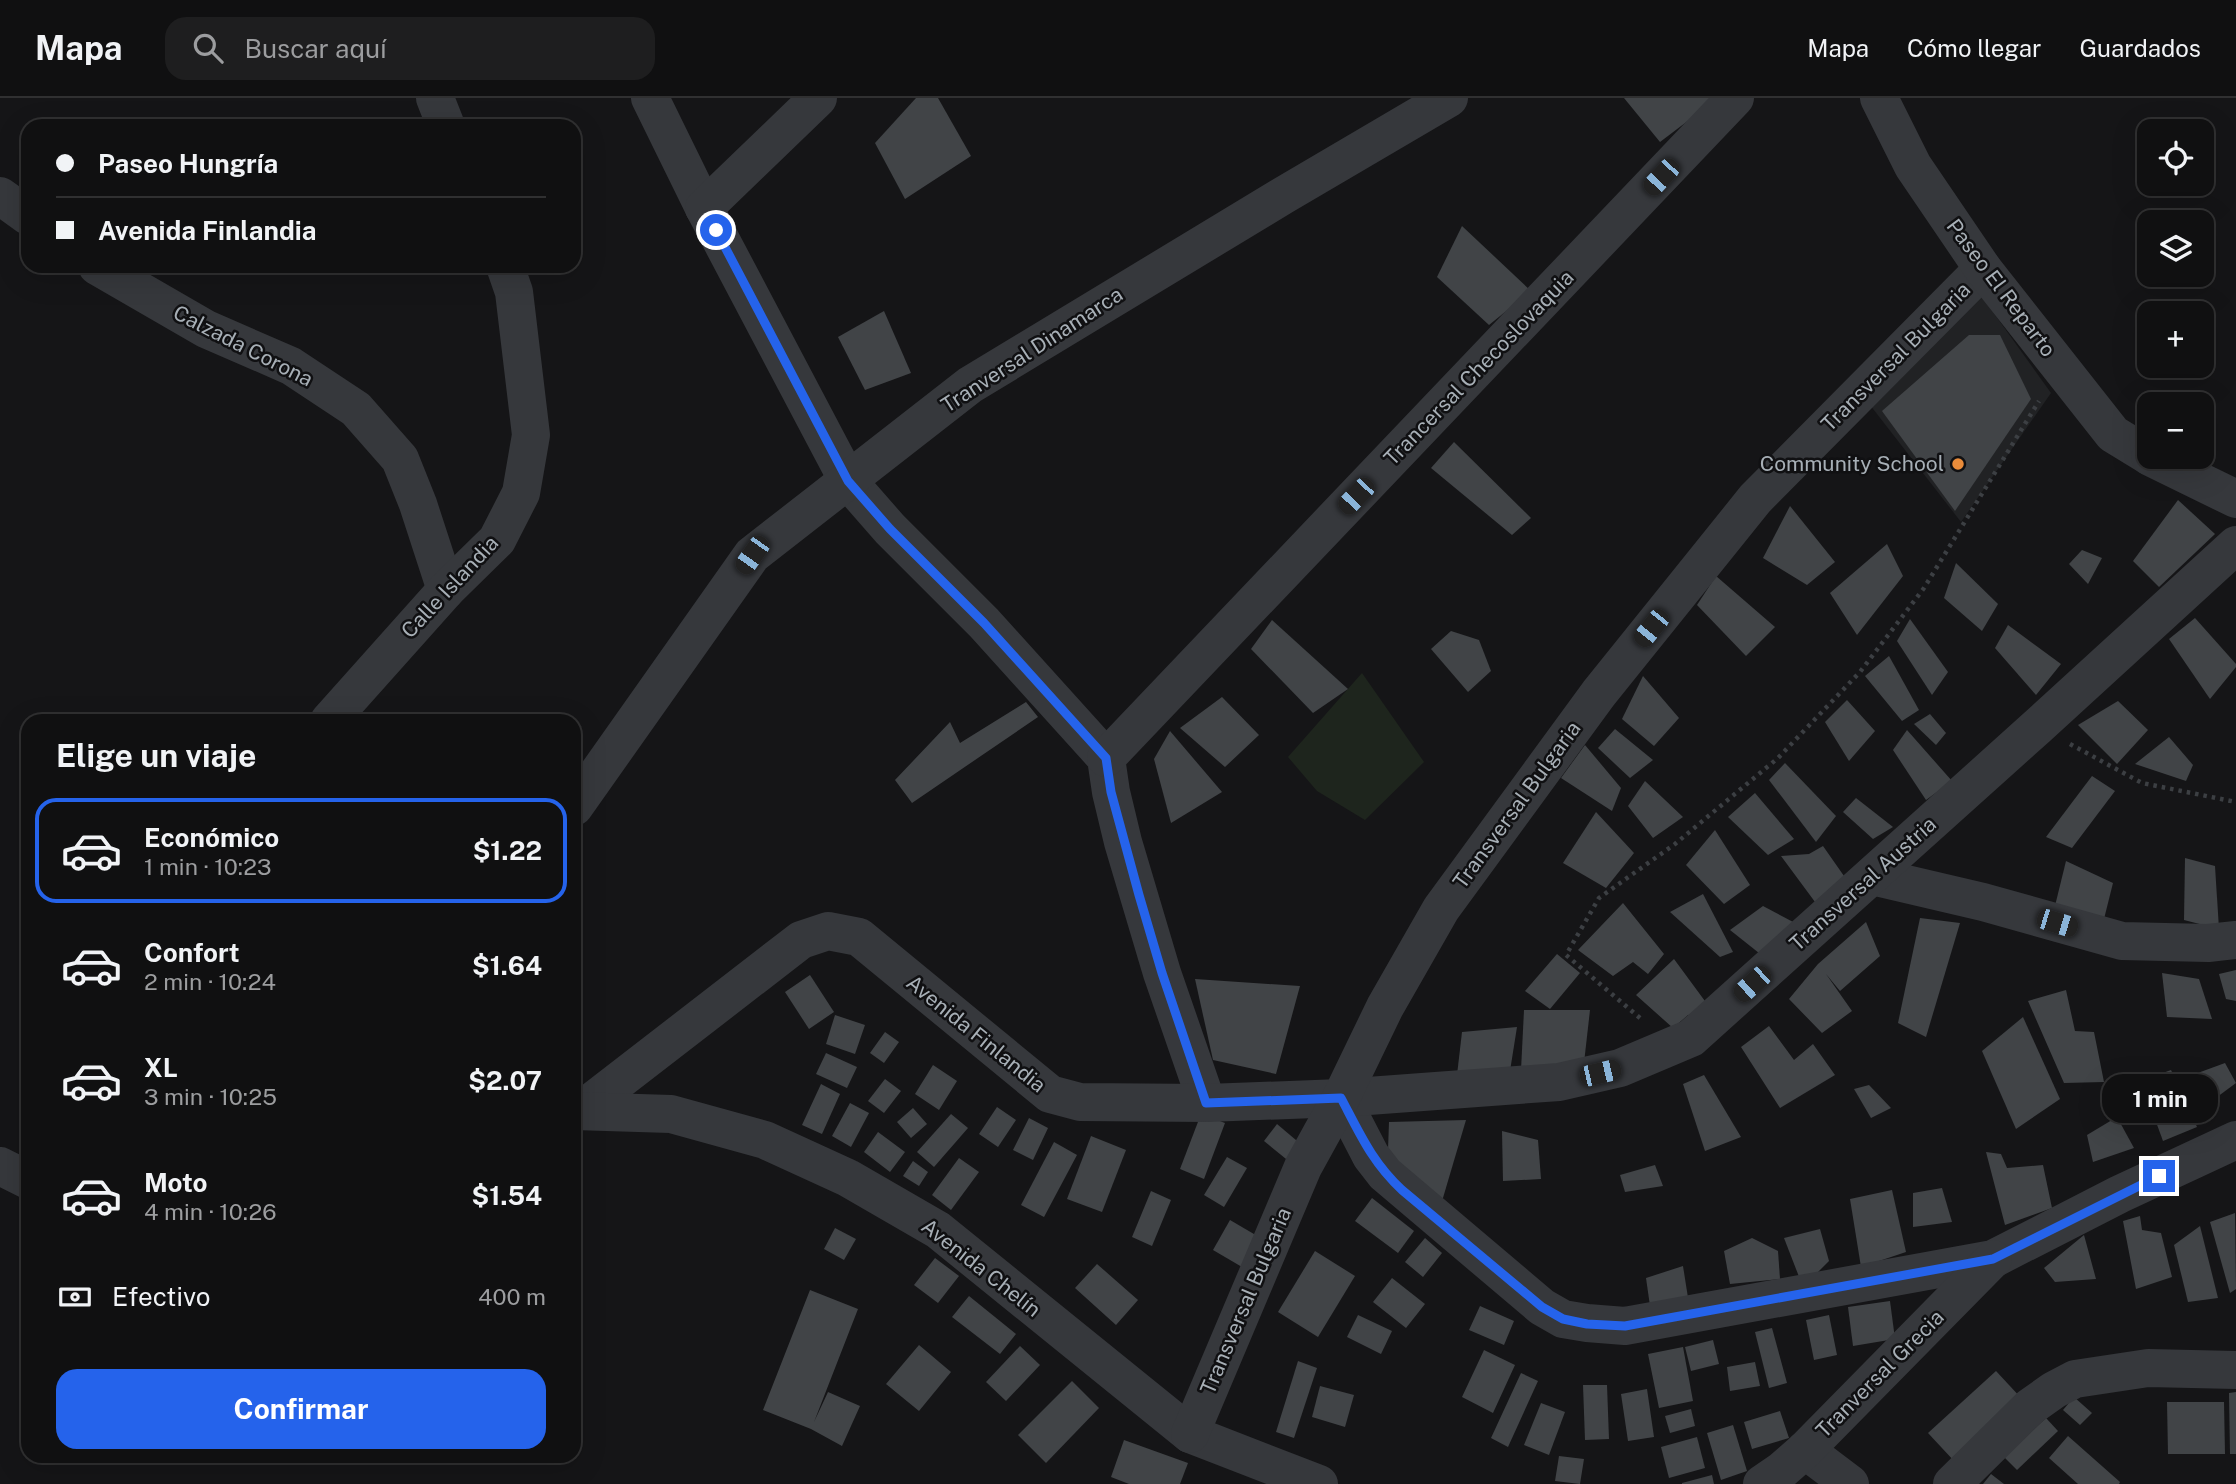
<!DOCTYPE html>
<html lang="es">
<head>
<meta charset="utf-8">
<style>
	body { margin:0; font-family:"Public Sans",sans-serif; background:#1e1e1f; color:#f1f3f6; height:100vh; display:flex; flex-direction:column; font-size:26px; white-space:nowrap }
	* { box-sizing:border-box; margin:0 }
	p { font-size:23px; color:#9c9d9f }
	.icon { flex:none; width:38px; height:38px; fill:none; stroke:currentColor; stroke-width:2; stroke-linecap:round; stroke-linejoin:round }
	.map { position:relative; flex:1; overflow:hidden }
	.details { position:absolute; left:21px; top:616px; width:560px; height:749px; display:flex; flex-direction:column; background:#101011; border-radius:21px; box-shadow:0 7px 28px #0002,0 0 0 2px #303031 }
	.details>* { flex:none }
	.hud { position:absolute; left:21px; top:21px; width:560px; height:154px; border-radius:21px; box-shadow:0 7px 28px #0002,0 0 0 2px #303031; display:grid; align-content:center; height:154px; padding:0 35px; background:#101011 }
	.controls { position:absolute; left:2137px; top:21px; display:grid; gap:14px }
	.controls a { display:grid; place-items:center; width:77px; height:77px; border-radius:14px; background:#101011; box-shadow:0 7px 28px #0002,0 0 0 2px #303031; font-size:35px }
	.end { position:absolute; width:32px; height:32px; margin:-16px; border:9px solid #2563eb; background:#fff; box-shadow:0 0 0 4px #fff }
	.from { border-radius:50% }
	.bubble { position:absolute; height:49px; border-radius:21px; background:#101011; box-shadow:0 7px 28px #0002,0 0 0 2px #303031; font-size:23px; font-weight:700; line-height:49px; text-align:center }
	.car { position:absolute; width:21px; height:42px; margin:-21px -10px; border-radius:9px; box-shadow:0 0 5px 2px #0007; background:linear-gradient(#222 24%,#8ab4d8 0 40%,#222 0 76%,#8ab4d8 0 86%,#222 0) }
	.hud b { display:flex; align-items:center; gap:24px; height:66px; font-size:26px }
	.hud b+b { border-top:2px solid #303031 }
	.hud i { width:18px; height:18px; background:#f1f3f6 }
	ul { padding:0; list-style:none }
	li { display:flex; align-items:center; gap:21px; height:105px; margin:0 14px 10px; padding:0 21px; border:4px solid transparent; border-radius:21px }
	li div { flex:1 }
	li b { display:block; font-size:26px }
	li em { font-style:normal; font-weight:700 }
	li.current { border-color:#2563eb }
	li>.icon { width:63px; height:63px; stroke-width:1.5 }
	h2 { padding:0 35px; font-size:32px; line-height:84px }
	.pay { display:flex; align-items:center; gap:18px; height:77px; padding:0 35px; font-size:26px }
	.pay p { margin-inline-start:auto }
	.button { display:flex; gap:14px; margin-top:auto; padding:14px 35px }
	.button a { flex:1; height:80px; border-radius:21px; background:#2563eb; color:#fff; font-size:28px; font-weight:700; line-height:80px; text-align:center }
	header { display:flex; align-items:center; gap:42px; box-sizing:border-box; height:98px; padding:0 35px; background:#101011; border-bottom:2px solid #303031 }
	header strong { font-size:33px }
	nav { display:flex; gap:38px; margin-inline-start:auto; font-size:24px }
	.search { width:490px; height:63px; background:#1e1e1f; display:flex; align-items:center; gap:18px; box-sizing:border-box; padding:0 24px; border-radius:21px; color:#9c9d9f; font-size:26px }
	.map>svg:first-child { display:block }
</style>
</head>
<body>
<header>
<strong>Mapa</strong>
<div class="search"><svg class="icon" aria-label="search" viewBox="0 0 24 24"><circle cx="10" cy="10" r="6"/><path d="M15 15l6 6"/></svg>Buscar aquí</div>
<nav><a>Mapa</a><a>Cómo llegar</a><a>Guardados</a></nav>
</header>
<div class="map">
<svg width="2236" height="1386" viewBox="0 0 2236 1386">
	<rect width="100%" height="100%" fill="#151517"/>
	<polygon fill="#212224" points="1978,193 2051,295 1961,424 1870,307"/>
	<polygon fill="#1e251d" points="1362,575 1424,664 1365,722 1317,693 1288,659"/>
	<g fill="#414447">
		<polygon points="916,0 938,0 971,58 905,101 875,45"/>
		<polygon points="1624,0 1718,0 1660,44"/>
		<polygon points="1462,128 1531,193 1489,227 1437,179"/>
		<polygon points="884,213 911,275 865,292 838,239"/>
		<polygon points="1969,237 2000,237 2031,301 1955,413 1882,313"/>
		<polygon points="1454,344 1531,420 1512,437 1431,370"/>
		<polygon points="2178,402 2215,436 2159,489 2133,463"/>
		<polygon points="1790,408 1835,464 1807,487 1763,460"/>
		<polygon points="1887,446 1903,478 1857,537 1830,495"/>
		<polygon points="2082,452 2102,460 2088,486 2069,466"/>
		<polygon points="1956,465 1998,506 1982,533 1944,500"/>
		<polygon points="1716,478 1775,529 1746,558 1697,507"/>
		<polygon points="2195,520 2236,566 2236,569 2210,601 2169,541"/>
		<polygon points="1910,521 1948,574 1932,597 1897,543"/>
		<polygon points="1272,522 1348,591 1313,615 1251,551"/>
		<polygon points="2008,527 2061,566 2036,597 1995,550"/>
		<polygon points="1451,533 1479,542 1491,573 1468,594 1431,551"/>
		<polygon points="1889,558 1919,612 1902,623 1865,578"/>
		<polygon points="1643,578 1679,620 1654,648 1622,621"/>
		<polygon points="1222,599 1259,637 1225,669 1180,630"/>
		<polygon points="1847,602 1875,633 1849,663 1825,624"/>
		<polygon points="2118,603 2148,632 2117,666 2078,627"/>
		<polygon points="1026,604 1038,619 912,705 895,682 950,624 960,645"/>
		<polygon points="1930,616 1946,635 1936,647 1914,626"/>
		<polygon points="1615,631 1653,662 1630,680 1598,650"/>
		<polygon points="1907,632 1952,683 1926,702 1893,652"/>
		<polygon points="1170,633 1222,694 1171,725 1154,661"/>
		<polygon points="2169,639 2193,667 2186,683 2135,666"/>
		<polygon points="1585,647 1621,690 1612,713 1561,680"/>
		<polygon points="1785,665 1836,718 1816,744 1769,682"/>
		<polygon points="2092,678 2115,693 2072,750 2046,739"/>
		<polygon points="1645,683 1683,719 1653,740 1628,708"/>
		<polygon points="1755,695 1794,741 1768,757 1728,719"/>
		<polygon points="1856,700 1893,729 1873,741 1843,714"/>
		<polygon points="1596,714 1634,755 1606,790 1563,765"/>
		<polygon points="1715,732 1750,787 1724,806 1686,767"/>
		<polygon points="1823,748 1844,778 1818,808 1781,758 1809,756"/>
		<polygon points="2185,760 2215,768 2219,831 2184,822"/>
		<polygon points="2066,763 2113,785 2103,825 2053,816"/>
		<polygon points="1703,796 1733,854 1720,859 1670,814"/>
		<polygon points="1623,805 1664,856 1648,876 1633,864 1613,878 1578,852"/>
		<polygon points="1763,808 1795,825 1764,859 1730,832"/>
		<polygon points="1920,820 1960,825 1926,939 1898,925"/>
		<polygon points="1866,824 1880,858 1840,893 1826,876 1852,913 1822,935 1789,901 1818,866"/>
		<polygon points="1557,856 1580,875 1550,911 1525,893"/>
		<polygon points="1674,861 1713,914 1688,917 1673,930 1636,897"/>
		<polygon points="2236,872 2236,903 2226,901 2219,876"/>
		<polygon points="2162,875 2199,881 2212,921 2167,919"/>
		<polygon points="810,877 834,914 809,931 785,894"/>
		<polygon points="1195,881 1300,888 1276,976 1213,962"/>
		<polygon points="2066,892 2075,933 2094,934 2104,984 2064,985 2028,903"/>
		<polygon points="1524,912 1590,912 1584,965 1521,972"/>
		<polygon points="835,917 865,927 855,956 826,946"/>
		<polygon points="2023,919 2060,1001 2016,1031 1982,953"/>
		<polygon points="1769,928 1794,962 1813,946 1835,977 1780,1010 1741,949"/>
		<polygon points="1517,929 1510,973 1457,977 1462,934"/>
		<polygon points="885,934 899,944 884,965 870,955"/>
		<polygon points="826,955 857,969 847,990 816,976"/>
		<polygon points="2225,965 2236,985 2209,1005 2195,976"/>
		<polygon points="933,967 957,983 939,1012 915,996"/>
		<polygon points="2171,972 2197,1029 2163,1043 2141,983"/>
		<polygon points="1704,977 1741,1039 1705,1053 1683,986"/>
		<polygon points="885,981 901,993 884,1015 868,1003"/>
		<polygon points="821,986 840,996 822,1036 802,1027"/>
		<polygon points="1869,987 1891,1010 1871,1020 1854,991"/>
		<polygon points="850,1005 869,1015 851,1049 832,1038"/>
		<polygon points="997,1009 1016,1022 998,1049 979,1036"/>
		<polygon points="913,1010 927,1026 911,1040 897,1024"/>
		<polygon points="951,1016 968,1030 934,1069 917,1054"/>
		<polygon points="1201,1016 1225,1025 1204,1081 1180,1071"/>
		<polygon points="2117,1019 2134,1050 2093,1064 2087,1037"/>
		<polygon points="1029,1020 1048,1030 1033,1062 1013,1052"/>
		<polygon points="1466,1022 1440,1110 1388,1052 1389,1024"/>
		<polygon points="1277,1026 1303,1048 1291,1065 1264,1043"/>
		<polygon points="1502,1033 1538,1042 1541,1081 1503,1083"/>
		<polygon points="878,1034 905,1054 890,1074 864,1054"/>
		<polygon points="1091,1038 1126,1052 1102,1114 1067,1101"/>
		<polygon points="1054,1044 1077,1057 1044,1119 1021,1107"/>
		<polygon points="1986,1054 2001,1056 2007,1070 2043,1067 2052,1110 2005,1127"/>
		<polygon points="1227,1059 1247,1070 1224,1109 1204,1097"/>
		<polygon points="959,1060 979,1074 951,1112 932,1097"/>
		<polygon points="913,1063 928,1074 919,1088 903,1078"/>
		<polygon points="1655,1067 1663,1088 1625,1094 1620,1077"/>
		<polygon points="1942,1090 1952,1124 1913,1129 1913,1095"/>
		<polygon points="1892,1092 1906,1154 1861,1169 1850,1101"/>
		<polygon points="1151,1093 1171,1102 1152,1148 1132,1139"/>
		<polygon points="1372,1100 1414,1133 1398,1155 1355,1123"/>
		<polygon points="2235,1115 2236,1191 2230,1195 2210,1124"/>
		<polygon points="2140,1118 2142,1132 2161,1135 2172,1179 2136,1191 2123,1123"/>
		<polygon points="1230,1122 1259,1139 1242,1169 1213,1152"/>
		<polygon points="2200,1128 2218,1200 2188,1204 2174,1147"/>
		<polygon points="835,1130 856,1141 844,1162 824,1151"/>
		<polygon points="1820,1131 1829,1163 1803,1189 1784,1140"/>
		<polygon points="2084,1137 2096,1181 2055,1184 2044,1170"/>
		<polygon points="1425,1140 1442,1155 1423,1179 1405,1164"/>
		<polygon points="1752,1140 1778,1153 1780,1181 1730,1186 1724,1153"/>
		<polygon points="1315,1153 1355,1178 1318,1239 1278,1214"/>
		<polygon points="935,1160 959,1178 938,1205 914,1187"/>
		<polygon points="1097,1166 1138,1202 1116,1227 1075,1190"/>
		<polygon points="1683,1168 1689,1206 1650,1208 1646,1180"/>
		<polygon points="1392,1180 1425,1206 1406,1230 1373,1204"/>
		<polygon points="810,1192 858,1211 814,1324 828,1294 860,1308 842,1348 811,1331 763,1312"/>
		<polygon points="969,1198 1016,1236 1000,1256 952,1219"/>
		<polygon points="1890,1203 1895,1241 1853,1248 1848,1209"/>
		<polygon points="1480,1208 1514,1223 1504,1247 1469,1232"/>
		<polygon points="1358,1217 1392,1233 1381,1256 1347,1239"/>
		<polygon points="1829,1217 1837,1257 1814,1262 1806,1222"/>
		<polygon points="1772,1230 1787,1285 1769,1290 1755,1234"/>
		<polygon points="1713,1242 1719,1266 1691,1273 1685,1249"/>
		<polygon points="919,1247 951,1274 919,1313 886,1286"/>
		<polygon points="1020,1248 1040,1267 1006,1303 986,1284"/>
		<polygon points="1683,1249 1693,1303 1659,1310 1648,1256"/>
		<polygon points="1484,1252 1515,1267 1493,1315 1462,1299"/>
		<polygon points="1298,1263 1317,1270 1294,1340 1276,1334"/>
		<polygon points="1755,1264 1760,1288 1730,1293 1727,1269"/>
		<polygon points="1996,1273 2022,1301 1955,1364 1928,1335"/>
		<polygon points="1521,1275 1538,1283 1508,1349 1491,1340"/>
		<polygon points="1072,1283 1099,1310 1046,1365 1018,1337"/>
		<polygon points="1583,1287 1607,1287 1609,1341 1585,1342"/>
		<polygon points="1320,1288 1354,1297 1345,1329 1312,1319"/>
		<polygon points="1647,1291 1654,1339 1628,1343 1621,1296"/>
		<polygon points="2236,1294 2236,1356 2230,1356 2229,1295"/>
		<polygon points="2074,1299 2092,1315 2080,1327 2063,1312"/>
		<polygon points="2167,1304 2224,1304 2225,1356 2168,1356"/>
		<polygon points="1541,1305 1565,1314 1549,1357 1524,1347"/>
		<polygon points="1691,1311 1695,1328 1670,1335 1665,1318"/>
		<polygon points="1780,1313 1789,1340 1752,1351 1744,1324"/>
		<polygon points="2046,1320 2058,1333 2017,1372 2004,1359"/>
		<polygon points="1733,1327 1747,1373 1721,1382 1707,1335"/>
		<polygon points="2068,1338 2120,1384 2119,1386 2078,1386 2049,1360"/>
		<polygon points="1697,1339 1705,1370 1669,1380 1661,1349"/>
		<polygon points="1124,1342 1188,1365 1180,1386 1129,1386 1111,1379"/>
		<polygon points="1559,1358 1584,1361 1580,1386 1555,1383"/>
		<polygon points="1991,1376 2004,1386 1983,1386"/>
		<polygon points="1712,1377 1714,1386 1682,1386 1682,1385"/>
	</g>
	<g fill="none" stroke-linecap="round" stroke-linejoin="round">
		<g stroke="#3c3f43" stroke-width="4.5" stroke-dasharray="3.5 5" stroke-linecap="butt">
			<polyline points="2070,646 2142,685 2236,704"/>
			<polyline points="1640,920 1566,857 1599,800 1675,746 1778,660 1860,574 1924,490 2039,303"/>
		</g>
		<g stroke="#36383c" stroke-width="38">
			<polyline points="435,0 446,28"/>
			<polyline points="650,0 704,110 848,383 890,431 984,525 1106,660 1111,694 1123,744 1162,875 1207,1005"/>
			<polyline points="0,98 28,118"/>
			<polyline points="704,110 818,0"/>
			<polyline points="97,168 206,231 291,268 356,311 400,361 418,406 446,492"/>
			<polyline points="329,623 446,492 497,442 521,395 531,337 514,194 505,168"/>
			<path d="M1106 660C1315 439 1527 221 1735 0"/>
			<polyline points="574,709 752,457 970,287 1284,97 1449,0"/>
			<polyline points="1872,778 1983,804 2122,843 2208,845 2236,842"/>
			<polyline points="1341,1000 1371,1058 1385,1076 1542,1209 1563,1221 1587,1225 1625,1228 1993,1161 2120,1096 2236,1042"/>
			<polyline points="581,1012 801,842 828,833 859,839 1050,996 1080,1004 1207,1005 1341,1000 1559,984 1620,970 1691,940 2037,629 2236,447"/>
			<polyline points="574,1013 671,1016 765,1042 848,1080 938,1132 1190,1336 1319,1386"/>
			<polyline points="0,1068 28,1082"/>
			<polyline points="1190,1336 1303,1069 1341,1000 1385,909 1441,811 1599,595 1755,401 1983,171"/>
			<polyline points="1805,1352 1850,1386"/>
			<polyline points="1762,1386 1781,1373 1805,1352 1993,1161"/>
			<polyline points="1952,1386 2030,1309 2054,1292 2075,1281 2148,1270 2236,1272"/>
		</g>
		<g stroke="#36383c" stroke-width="38">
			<polyline points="1879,0 1913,68 1983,171 2113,336 2149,358"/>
			<polyline points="2150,359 2236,401"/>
		</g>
	</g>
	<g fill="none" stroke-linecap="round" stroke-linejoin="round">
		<path stroke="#2563eb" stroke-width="9" d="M716 132 848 383 890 431 984 525 1106 660 1111 694 1139 797 1162 875 1206 1005 1341 1000C1360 1036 1372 1064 1402 1092L1542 1209 1563 1221 1587 1226 1625 1228 1993 1161 2159 1078"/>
	</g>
	<circle fill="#ea8c3a" stroke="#101012" stroke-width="2.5" cx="1958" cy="366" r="7"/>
	<g text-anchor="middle" stroke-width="5" stroke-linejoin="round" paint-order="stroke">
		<g font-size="21" fill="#a7afb6" stroke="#101012">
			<text transform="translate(2001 190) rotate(53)" y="7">Paseo El Reparto</text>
			<text transform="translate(243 248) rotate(27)" y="7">Calzada Corona</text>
			<text transform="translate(1032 252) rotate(-33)" y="7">Tranversal Dinamarca</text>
			<text transform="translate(1896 259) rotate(-45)" y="7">Transversal Bulgaria</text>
			<text transform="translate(1479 270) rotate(-46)" y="7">Trancersal Checoslovaquia</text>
			<text transform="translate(450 489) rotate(-47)" y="7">Calle Islandia</text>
			<text transform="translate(1517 707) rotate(-54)" y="7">Transversal Bulgaria</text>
			<text transform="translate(1863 786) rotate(-42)" y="7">Transversal Austria</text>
			<text transform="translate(976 936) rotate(39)" y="7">Avenida Finlandia</text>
			<text transform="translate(981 1170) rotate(38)" y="7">Avenida Chelín</text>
			<text transform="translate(1246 1203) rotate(-67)" y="7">Transversal Bulgaria</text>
			<text transform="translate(1880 1276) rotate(-45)" y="7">Tranversal Grecia</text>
		</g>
		<g font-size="21" fill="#a7afb6" stroke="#101012" text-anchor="end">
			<text x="1944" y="373">Community School</text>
		</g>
	</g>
</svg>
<div class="controls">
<a><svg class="icon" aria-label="locate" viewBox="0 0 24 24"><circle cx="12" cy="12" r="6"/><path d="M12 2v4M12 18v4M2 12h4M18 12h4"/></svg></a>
<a><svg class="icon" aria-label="layers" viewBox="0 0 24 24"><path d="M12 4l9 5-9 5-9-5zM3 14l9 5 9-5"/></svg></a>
<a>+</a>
<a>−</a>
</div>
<i class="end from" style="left:716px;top:132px"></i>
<i class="end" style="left:2159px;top:1078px"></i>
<div class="bubble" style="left:2102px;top:976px;width:116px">1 min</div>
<i class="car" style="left:1661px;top:79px;rotate:223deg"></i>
<i class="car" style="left:1356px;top:398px;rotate:224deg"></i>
<i class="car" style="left:752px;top:457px;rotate:215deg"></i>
<i class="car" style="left:1651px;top:530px;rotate:219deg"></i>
<i class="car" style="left:2057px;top:825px;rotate:107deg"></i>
<i class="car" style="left:1752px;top:886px;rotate:228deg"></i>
<i class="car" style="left:1600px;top:975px;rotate:77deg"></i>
<div class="hud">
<b><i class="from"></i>Paseo Hungría</b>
<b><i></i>Avenida Finlandia</b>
</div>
<section class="details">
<h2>Elige un viaje</h2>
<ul>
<li class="current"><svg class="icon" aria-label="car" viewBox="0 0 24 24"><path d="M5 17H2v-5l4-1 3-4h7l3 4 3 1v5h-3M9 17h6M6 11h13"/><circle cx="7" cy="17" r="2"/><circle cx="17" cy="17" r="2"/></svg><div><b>Económico</b><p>1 min · 10:23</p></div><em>$1.22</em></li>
<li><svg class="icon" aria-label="car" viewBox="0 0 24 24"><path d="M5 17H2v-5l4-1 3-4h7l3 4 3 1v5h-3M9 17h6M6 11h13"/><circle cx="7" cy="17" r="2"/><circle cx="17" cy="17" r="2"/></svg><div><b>Confort</b><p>2 min · 10:24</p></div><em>$1.64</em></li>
<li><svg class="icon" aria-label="car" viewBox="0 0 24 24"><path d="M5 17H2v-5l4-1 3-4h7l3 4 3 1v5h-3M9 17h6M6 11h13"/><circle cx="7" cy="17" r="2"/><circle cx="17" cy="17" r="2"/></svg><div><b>XL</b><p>3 min · 10:25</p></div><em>$2.07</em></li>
<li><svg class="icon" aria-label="car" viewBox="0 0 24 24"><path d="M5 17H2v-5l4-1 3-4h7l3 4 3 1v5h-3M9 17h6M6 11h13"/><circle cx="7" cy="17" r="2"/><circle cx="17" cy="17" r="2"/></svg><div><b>Moto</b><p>4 min · 10:26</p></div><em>$1.54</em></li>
</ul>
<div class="pay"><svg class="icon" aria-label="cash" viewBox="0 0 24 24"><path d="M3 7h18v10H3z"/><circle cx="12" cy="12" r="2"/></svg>Efectivo<p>400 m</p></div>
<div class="button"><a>Confirmar</a></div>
</section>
</div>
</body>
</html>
